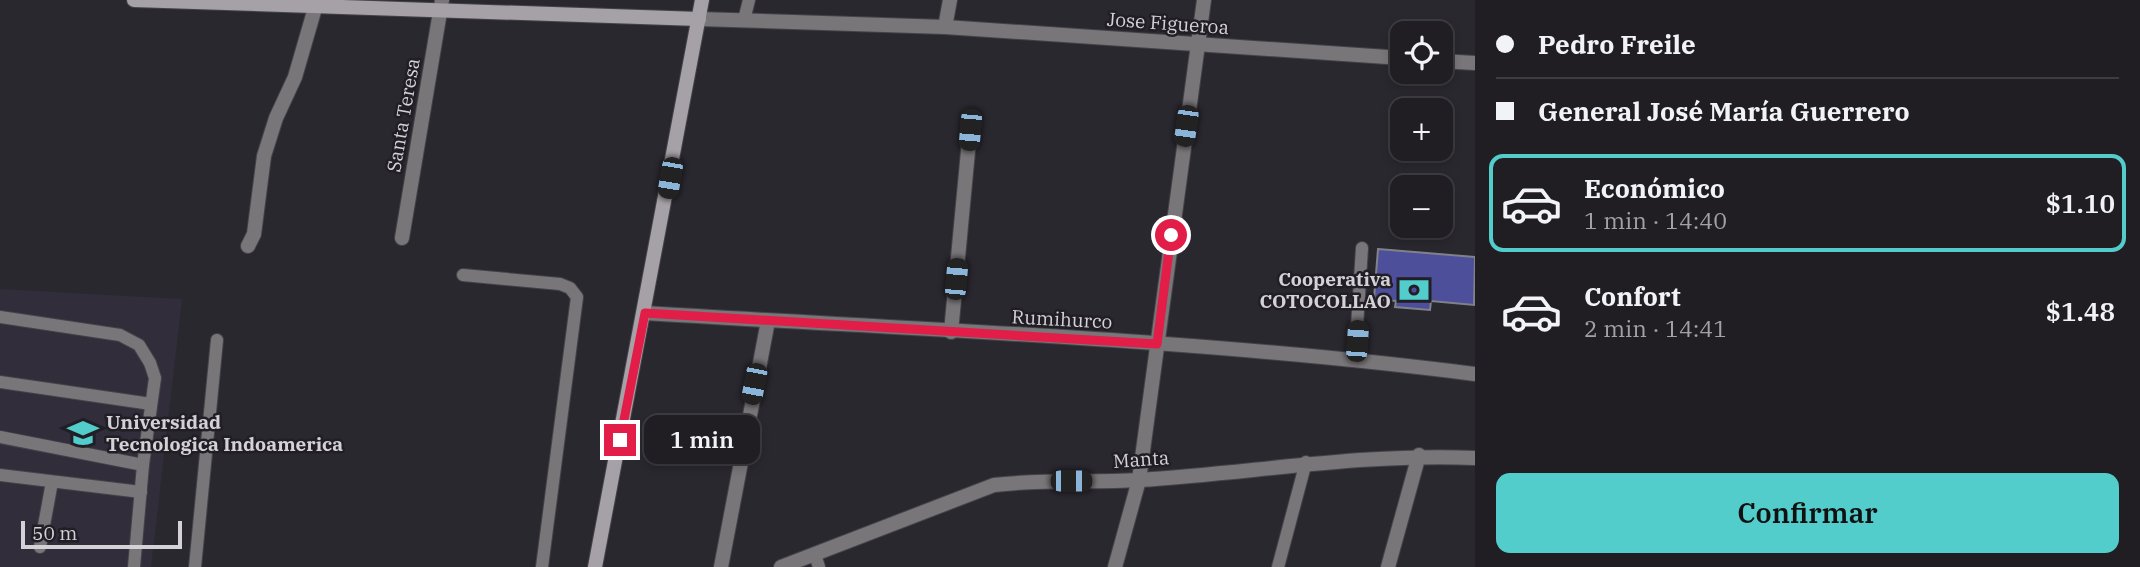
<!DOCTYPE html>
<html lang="es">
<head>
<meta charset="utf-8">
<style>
	body { margin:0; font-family:"IBM Plex Serif",serif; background:#28272b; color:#f1f3f6; height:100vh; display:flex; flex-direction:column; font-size:26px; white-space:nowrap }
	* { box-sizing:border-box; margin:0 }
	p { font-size:23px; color:#a2a2a6 }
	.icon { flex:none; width:38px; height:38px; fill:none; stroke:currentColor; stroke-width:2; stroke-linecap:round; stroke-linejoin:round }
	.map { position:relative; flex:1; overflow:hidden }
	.drawer { display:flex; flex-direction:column; background:#201e23; width:665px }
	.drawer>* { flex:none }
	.hud { display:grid; align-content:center; height:154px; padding:0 21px; background:#201e23 }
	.fabs { position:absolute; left:1390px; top:21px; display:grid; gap:14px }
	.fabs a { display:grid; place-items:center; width:63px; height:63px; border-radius:14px; background:#201e23; box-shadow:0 4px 10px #0003,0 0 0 2px #3d3c41; font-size:35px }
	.scale { position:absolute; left:21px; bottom:18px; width:161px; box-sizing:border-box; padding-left:7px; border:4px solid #d4d2d7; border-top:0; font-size:19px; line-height:24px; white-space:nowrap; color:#d4d2d7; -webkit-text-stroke:5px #211e25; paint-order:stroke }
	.end { position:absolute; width:32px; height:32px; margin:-16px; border:9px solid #e11d48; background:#fff; box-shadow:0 0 0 4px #fff }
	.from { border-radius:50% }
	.bubble { position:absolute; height:49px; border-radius:14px; background:#201e23; box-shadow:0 4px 10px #0003,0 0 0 2px #3d3c41; font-size:23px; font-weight:600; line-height:49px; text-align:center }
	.car { position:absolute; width:21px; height:42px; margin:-21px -10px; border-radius:9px; box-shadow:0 0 5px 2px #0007; background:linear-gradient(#222 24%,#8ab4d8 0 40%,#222 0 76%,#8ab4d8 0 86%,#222 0) }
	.hud b { display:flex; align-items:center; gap:24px; height:66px; font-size:26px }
	.hud b+b { border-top:2px solid #3d3c41 }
	.hud i { width:18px; height:18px; background:#f1f3f6 }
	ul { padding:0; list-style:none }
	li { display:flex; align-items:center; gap:21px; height:98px; margin:0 14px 10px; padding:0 7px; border:4px solid transparent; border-radius:14px }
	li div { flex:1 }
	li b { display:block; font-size:26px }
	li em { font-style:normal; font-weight:600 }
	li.current { border-color:#53cdcb }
	li>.icon { width:63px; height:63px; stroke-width:1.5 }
	.primary-button { display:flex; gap:14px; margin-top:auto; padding:14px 21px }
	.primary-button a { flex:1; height:80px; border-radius:14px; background:#53cdcb; color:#111; font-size:28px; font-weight:600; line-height:80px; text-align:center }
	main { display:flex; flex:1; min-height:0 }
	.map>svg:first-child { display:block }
</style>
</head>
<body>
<main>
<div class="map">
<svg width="1475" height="567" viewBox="0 0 1475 567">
	<rect width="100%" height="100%" fill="#2a282f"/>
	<polygon fill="#322d3a" points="0,289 182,299 151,567 0,567"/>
	<polygon fill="#4d4f9a" stroke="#80828a" stroke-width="2" points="1378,249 1475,257 1474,305 1431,301 1430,310 1395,307 1396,301 1374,299"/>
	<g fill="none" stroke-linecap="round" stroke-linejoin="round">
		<g stroke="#45434a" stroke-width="14">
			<g id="lane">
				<polyline points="744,20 749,0"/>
				<polyline points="463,275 560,284 570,288 577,297 542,567"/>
				<polyline points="0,317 120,335 139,345 150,363 155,378 143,465 134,567"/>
				<polyline points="1355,358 1362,248"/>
				<polyline points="0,382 151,404"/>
				<polyline points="0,437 143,465"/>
				<polyline points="0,475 141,492"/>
				<polyline points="40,547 52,482"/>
				<polyline points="815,555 819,567"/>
				<polyline points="195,567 217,340"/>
				<polyline points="1278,567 1306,462"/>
			</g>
		</g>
		<g stroke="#45434a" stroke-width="16">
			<g id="street">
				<polyline points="699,19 945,27 1402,58"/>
				<polyline points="945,27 950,0"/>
				<polyline points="1440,61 1475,63"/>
				<polyline points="402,238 442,0"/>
				<polyline points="248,246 254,234 264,156 276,118 295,77 315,8"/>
				<path d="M645 313C922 330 1200 339 1475 374"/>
				<polyline points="951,332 970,130"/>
				<polyline points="721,567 768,321"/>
				<path d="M781 567 994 485C1043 479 1090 483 1139 480 1252 473 1362 453 1475 458"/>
				<polyline points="1115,567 1139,480 1204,0"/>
				<polyline points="1388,567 1419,455"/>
			</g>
		</g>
		<g stroke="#45434a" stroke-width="16">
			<g id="secondary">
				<polyline points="134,0 699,19"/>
				<polyline points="595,567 702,0"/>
			</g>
		</g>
		<use href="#lane" stroke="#797679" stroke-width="12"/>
		<use href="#street" stroke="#797679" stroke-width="14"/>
		<use href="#secondary" stroke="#a6a1a7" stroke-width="14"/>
	</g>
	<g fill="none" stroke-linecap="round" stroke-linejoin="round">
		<polyline stroke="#e11d48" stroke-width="9" points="620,440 645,313 1157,344 1171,235"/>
	</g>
	<defs>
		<g id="bank-bare" transform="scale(2.415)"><path d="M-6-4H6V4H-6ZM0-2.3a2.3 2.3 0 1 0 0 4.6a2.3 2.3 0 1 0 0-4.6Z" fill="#53cdcb" stroke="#211e25" stroke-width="2.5" paint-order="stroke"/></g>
		<g id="university-bare" transform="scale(2.415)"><path d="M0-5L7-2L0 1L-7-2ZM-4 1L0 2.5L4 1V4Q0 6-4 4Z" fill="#53cdcb" stroke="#211e25" stroke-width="2.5" paint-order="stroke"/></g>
	</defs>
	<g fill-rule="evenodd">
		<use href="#bank-bare" x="1414" y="290"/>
		<use href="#university-bare" x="83" y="433"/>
	</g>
	<g text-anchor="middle" stroke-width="5" stroke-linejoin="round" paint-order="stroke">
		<g font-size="19" fill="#d4d2d7" stroke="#211e25">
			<text transform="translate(1168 23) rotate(4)" y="7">Jose Figueroa</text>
			<text transform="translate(403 115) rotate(-80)" y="7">Santa Teresa</text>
			<text transform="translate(1062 319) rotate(3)" y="7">Rumihurco</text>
			<text transform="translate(1141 459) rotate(-4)" y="7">Manta</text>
		</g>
		<g font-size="19" font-weight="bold" fill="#d4d2d7" stroke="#211e25" text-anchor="end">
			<text x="1391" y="286">Cooperativa<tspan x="1391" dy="22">COTOCOLLAO</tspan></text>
			<text x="106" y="429" text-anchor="start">Universidad<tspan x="106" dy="22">Tecnologica Indoamerica</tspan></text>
		</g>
	</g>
</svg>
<div class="fabs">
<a><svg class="icon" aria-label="locate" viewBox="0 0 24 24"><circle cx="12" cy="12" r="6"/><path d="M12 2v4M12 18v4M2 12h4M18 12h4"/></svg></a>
<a>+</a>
<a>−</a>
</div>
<div class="scale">50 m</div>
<i class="end from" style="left:1171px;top:235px"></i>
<i class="end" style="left:620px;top:440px"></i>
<div class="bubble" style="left:644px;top:415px;width:116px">1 min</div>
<i class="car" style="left:1186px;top:126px;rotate:188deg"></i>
<i class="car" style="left:970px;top:130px;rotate:185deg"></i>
<i class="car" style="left:670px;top:178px;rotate:190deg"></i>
<i class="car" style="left:956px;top:279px;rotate:5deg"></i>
<i class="car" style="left:1357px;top:341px;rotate:4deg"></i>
<i class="car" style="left:754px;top:384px;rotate:191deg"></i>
<i class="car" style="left:1071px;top:481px;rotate:90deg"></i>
</div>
<section class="drawer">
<div class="hud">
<b><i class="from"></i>Pedro Freile</b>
<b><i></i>General José María Guerrero</b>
</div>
<ul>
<li class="current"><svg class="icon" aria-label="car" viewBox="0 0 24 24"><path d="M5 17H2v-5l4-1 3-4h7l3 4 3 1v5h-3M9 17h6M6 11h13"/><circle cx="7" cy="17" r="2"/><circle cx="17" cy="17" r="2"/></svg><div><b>Económico</b><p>1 min · 14:40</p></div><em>$1.10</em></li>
<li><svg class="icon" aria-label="car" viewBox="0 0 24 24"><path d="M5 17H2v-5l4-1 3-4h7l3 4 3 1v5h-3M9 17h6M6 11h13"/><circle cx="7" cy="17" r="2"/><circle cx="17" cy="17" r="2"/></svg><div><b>Confort</b><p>2 min · 14:41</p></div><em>$1.48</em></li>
</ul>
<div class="primary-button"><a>Confirmar</a></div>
</section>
</main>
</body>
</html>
